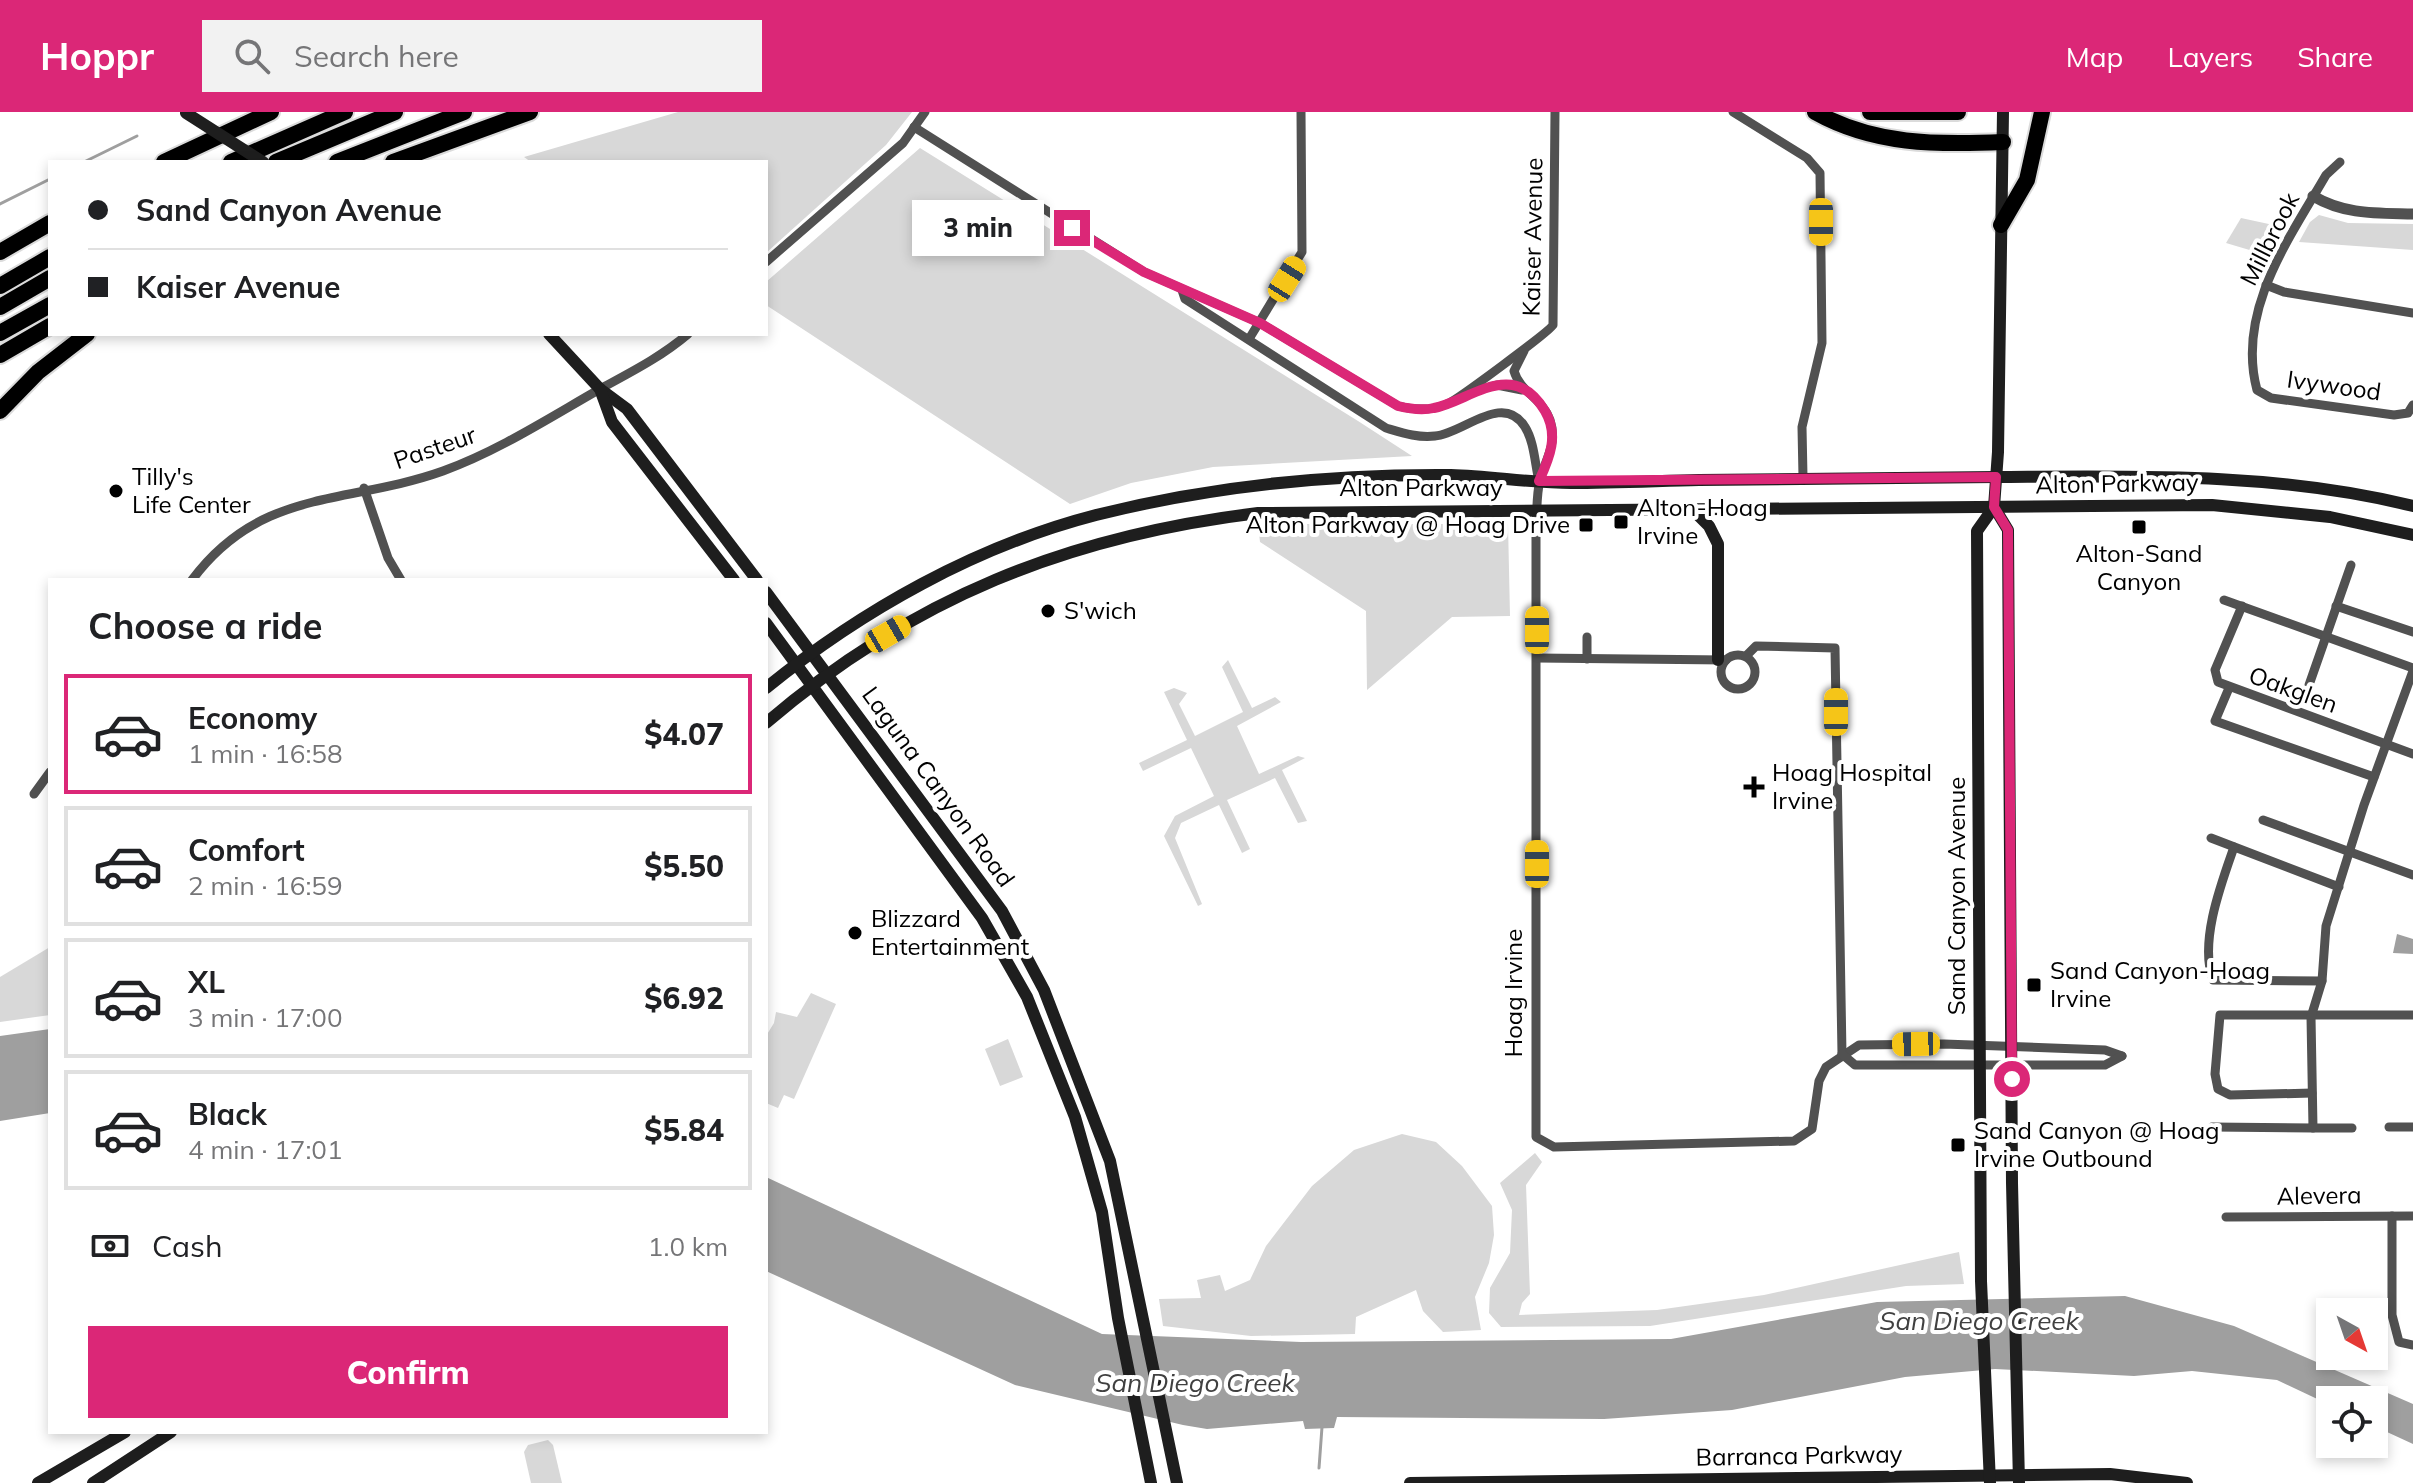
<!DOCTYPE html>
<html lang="en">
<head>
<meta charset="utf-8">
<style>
	body { margin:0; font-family:Mulish,sans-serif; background:#f2f2f2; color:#202124; height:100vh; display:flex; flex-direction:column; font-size:30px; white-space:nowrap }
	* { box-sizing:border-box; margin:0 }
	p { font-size:26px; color:#757577 }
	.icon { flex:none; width:44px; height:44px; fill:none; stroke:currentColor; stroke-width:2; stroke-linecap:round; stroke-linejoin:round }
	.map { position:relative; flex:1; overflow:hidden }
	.sheet { position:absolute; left:48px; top:466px; width:720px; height:856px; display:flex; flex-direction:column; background:#fff; border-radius:0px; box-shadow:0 4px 12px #0003 }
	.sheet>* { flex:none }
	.top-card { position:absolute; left:48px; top:48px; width:720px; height:176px; border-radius:0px; box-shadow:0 4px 12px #0003; display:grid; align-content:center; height:176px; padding:0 40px; background:#fff }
	.needle { width:52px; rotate:140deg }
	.fabs { position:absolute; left:2316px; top:1186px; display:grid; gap:16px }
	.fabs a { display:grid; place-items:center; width:72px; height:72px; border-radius:0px; background:#fff; box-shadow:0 4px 12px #0003; font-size:40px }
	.end { position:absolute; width:36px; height:36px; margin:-18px; border:10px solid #db2777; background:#fff; box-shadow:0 0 0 4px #fff }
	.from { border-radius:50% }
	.bubble { position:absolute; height:56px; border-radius:0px; background:#fff; box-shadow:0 4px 12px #0003; font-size:26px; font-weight:800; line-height:56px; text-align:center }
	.car { position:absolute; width:24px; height:48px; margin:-24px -12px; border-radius:10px; box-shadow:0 0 6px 2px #0007; background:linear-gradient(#f5c518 24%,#345 0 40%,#f5c518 0 76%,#345 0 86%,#f5c518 0) }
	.top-card b { display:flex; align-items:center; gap:28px; height:76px; font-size:30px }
	.top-card b+b { border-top:2px solid #e0e0e0 }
	.top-card i { width:20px; height:20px; background:#202124 }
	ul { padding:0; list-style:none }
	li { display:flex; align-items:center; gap:24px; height:120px; margin:0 16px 12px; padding:0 24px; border:4px solid #e0e0e0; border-radius:0px }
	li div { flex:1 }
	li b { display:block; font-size:30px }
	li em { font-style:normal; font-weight:800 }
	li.selected { border-color:#db2777 }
	li>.icon { width:72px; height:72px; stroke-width:1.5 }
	h2 { padding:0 40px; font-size:36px; line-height:96px }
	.pay { display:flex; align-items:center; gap:20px; height:88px; padding:0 40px; font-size:30px }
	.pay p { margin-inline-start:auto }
	.cta { display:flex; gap:16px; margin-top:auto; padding:16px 40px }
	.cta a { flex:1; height:92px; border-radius:0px; background:#db2777; color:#fff; font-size:32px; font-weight:800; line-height:92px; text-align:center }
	header { display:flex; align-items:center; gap:48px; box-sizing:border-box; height:112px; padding:0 40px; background:#db2777; color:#fff }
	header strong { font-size:38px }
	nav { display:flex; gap:44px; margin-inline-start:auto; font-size:28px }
	.search { width:560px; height:72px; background:#f2f2f2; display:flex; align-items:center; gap:20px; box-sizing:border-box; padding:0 28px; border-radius:0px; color:#757577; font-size:30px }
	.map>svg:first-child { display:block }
</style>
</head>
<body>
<header>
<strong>Hoppr</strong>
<div class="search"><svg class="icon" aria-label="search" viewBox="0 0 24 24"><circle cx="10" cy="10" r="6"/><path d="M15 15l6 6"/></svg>Search here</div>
<nav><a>Map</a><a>Layers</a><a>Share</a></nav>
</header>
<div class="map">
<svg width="2413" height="1371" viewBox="0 0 2413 1371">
	<rect width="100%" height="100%" fill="#fff"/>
	<g fill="#d8d8d8">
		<polygon points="678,0 912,0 886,33 766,141 766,50 531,50 524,45"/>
		<polygon points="920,36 1358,309 1412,344 1213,355 1131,371 1070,392 766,193 766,170"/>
		<polygon points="2319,103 2348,111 2413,112 2413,138 2299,130 2310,110"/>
		<polygon points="2241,106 2278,114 2263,142 2226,131"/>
		<polygon points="1258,412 1508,412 1510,504 1452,505 1367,578 1366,499 1260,430"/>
		<polygon points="1228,548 1252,596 1275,585 1281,590 1237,614 1259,662 1298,644 1305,646 1282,658 1307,709 1298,711 1275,666 1227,688 1250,737 1242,741 1219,693 1181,711 1175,726 1202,792 1198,794 1164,724 1175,704 1214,684 1191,636 1143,659 1139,651 1187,628 1164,580 1174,576 1187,581 1179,592 1195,624 1243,600 1222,555"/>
		<polygon points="50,835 50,903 0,910 0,865"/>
		<polygon points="811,881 836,892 794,987 784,983 778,996 766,991 766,924 774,911 776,900 797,905"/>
		<polygon points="1008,927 1023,965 1000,974 985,937"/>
		<polygon points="1402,1022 1436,1030 1462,1054 1492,1094 1494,1123 1489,1151 1475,1185 1481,1218 1443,1220 1423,1199 1416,1178 1356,1205 1355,1222 1251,1224 1163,1214 1159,1187 1201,1186 1197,1168 1220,1163 1225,1179 1250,1168 1266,1134 1312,1074 1354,1038"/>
		<polygon points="1535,1041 1542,1050 1526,1073 1530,1182 1522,1191 1519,1203 1657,1198 1764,1183 1959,1140 1964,1172 1906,1174 1650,1214 1501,1215 1489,1201 1490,1176 1510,1141 1512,1098 1500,1071"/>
		<polygon points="548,1328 553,1333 562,1371 531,1371 524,1340 528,1333"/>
	</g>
	<g fill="#9f9f9f">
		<polygon points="2397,822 2413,827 2413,842 2393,841"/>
		<polygon points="50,917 50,1001 0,1009 0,924"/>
		<polygon points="766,1065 1102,1222 1301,1230 1671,1227 1877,1190 2125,1184 2234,1214 2413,1292 2413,1332 2374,1314 2374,1288 2330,1288 2330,1293 2277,1268 2192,1259 2134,1264 1995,1257 1905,1265 1732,1298 1604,1307 1337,1305 1334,1316 1305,1317 1303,1309 1207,1317 1183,1313 1015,1273 766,1159"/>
	</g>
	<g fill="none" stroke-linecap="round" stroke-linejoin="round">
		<g stroke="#9f9f9f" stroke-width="3">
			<polyline points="84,50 137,24"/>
			<polyline points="0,92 50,67"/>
			<polyline points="1319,1356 1322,1315"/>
		</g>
		<g stroke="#dbdbdb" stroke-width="20">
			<g id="motorway">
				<path d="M1815 0C1874 33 1936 33 2003 30"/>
				<polyline points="1870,0 1958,0"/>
				<polyline points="164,50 271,0"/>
				<polyline points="231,50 345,0"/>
				<polyline points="276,50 395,0"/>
				<polyline points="337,50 464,0"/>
				<polyline points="393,50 530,0"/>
				<polyline points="2001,113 2027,68 2042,0"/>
				<polyline points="0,140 50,111"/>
				<polyline points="0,174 50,145"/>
				<polyline points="0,195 50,166"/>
				<polyline points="0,221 50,193"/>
				<polyline points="0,243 50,214"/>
				<polyline points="0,299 38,260 87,222"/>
			</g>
		</g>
		<g stroke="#515151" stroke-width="9">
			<polyline points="1733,0 1807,46 1820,61 1822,231 1802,315 1803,365"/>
			<path d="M914 15 1144 160 1260 211 1398 294C1414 298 1431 299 1447 292 1457 288 1550 219 1553 213L1555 0"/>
			<path d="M2340 50 2326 63C2289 127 2236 199 2257 278L2271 286 2394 303 2408 301 2413 293"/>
			<polyline points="766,150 903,31 925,0"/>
			<polyline points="2266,173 2284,180 2413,201"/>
			<path d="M1182 178 1185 187 1386 316C1403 321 1418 326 1435 324 1463 322 1503 279 1525 315 1534 329 1535 352 1539 369"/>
			<polyline points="1249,227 1302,140 1301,0"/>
			<path d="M1524 239 1514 259C1520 280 1543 287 1550 308 1558 332 1545 347 1540 368 1536 384 1537 403 1536 419V1025L1554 1035 1794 1029 1812 1017 1819 969 1826 955 1859 933 1944 932 2105 938 2122 944"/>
			<polyline points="1467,281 1497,273 1522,278"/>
			<polyline points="364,376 388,446 401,468"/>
			<path d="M192 468C261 375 348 393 443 359 498 339 549 306 600 277 631 260 661 245 688 222"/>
			<polyline points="2224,488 2413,556"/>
			<polyline points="2242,494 2215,558 2218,570 2413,642"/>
			<polyline points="2336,494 2413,520"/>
			<circle cx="1738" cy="560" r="17"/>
			<polyline points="1746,544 1756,534 1835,536 1842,942"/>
			<polyline points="1537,546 1726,548"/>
			<polyline points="1587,547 1587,525"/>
			<polyline points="2309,573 2351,453"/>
			<polyline points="2229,576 2215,609 2374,665"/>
			<polyline points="34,682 50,660"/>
			<polyline points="2263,708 2413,763"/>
			<polyline points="2211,726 2339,775"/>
			<path d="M2234 735C2221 772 2199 830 2213 868L2322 869"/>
			<polyline points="1842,942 1855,953 2105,953 2122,944"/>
			<polyline points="2312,981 2230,983 2218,977 2215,962 2220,903 2413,903"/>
			<polyline points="2212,1015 2313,1016 2311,905 2322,869 2326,814 2364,693 2413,559"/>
			<polyline points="2389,1015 2413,1015"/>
			<polyline points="2313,1016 2352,1016"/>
			<polyline points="2392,1104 2392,1203 2399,1230 2413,1233"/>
			<polyline points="2226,1105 2413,1104"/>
		</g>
		<path stroke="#515151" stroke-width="11" d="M2313 84C2345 103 2377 101 2413 102"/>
		<g stroke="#1e1e1e" stroke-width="12">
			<polyline points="549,222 600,277 627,297 757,468"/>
			<polyline points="600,277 612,310 734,468"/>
			<polyline points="1994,395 2008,418 2012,1071 2019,1371"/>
			<polyline points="1691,396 1709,414 1718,432 1718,548"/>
			<polyline points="766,480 1002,799 1044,878 1110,1049 1177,1371"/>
			<polyline points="766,511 982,806 1027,885 1075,1005 1102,1100 1118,1206 1151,1371"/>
			<path d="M766 576C862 498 976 434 1096 403 1211 374 1333 362 1451 363 1491 364 1531 371 1571 371 1613 371 1656 369 1699 368 1798 367 1898 366 1997 365 2137 364 2276 360 2413 394"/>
			<path d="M766 611C912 486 1068 424 1258 401L2212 393 2330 405 2413 423"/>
			<polyline points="38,1371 125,1320"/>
			<polyline points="93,1371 171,1320"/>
			<polyline points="1410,1371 2110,1362 2187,1371"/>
			<polyline points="1990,1371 1981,1169 1977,419 1994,395 1998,340 2003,0"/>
		</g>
		<use href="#motorway" stroke="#000" stroke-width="16"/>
		<polyline stroke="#1e1e1e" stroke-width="12" points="186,1 263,50"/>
	</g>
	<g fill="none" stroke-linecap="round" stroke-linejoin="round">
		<path stroke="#db2777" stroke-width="10" d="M1072 116 1144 160 1260 211 1398 294C1410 297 1421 299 1434 296 1470 289 1513 245 1545 299 1559 323 1550 345 1539 369L1996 365 1994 395 2008 418 2012 967"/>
	</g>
	<g fill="#000" stroke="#fff" stroke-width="3">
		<circle cx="116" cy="379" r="8"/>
		<rect x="1613" y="402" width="16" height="16" rx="4"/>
		<rect x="1578" y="405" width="16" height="16" rx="4"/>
		<rect x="2131" y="407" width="16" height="16" rx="4"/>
		<circle cx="1048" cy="499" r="8"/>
		<path d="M1750 663h8v8h8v8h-8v8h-8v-8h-8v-8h8z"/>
		<circle cx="855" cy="821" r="8"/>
		<rect x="2026" y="865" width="16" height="16" rx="4"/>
		<rect x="1950" y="1025" width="16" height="16" rx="4"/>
	</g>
	<g text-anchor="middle" stroke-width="8" stroke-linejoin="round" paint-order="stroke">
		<g font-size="24" fill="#000" stroke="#fff">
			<text transform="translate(1533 125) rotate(-89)" y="8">Kaiser Avenue</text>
			<text transform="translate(2270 127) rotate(-63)" y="8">Millbrook</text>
			<text transform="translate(2334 274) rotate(8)" y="8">Ivywood</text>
			<text transform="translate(435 336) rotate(-19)" y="8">Pasteur</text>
			<text transform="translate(2117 372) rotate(-1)" y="8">Alton Parkway</text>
			<text x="1421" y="384">Alton Parkway</text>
			<text transform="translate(2293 578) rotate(20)" y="8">Oakglen</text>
			<text transform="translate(938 675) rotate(54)" y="8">Laguna Canyon Road</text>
			<text transform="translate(1957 784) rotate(-90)" y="8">Sand Canyon Avenue</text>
			<text transform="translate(1514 881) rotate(-90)" y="8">Hoag Irvine</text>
			<text transform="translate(2319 1084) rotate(-1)" y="8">Alevera</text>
			<text transform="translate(1799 1344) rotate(-1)" y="8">Barranca Parkway</text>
		</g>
		<g font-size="24" fill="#000" stroke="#fff" text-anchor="start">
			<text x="132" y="373">Tilly's<tspan x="132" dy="28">Life Center</tspan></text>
			<text x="1637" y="404">Alton-Hoag<tspan x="1637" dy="28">Irvine</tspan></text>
			<text x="1570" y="421" text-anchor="end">Alton Parkway @ Hoag Drive</text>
			<text x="2139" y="450" text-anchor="middle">Alton-Sand<tspan x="2139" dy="28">Canyon</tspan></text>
			<text x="1064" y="507">S'wich</text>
			<text x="1772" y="669">Hoag Hospital<tspan x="1772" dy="28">Irvine</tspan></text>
			<text x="871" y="815">Blizzard<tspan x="871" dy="28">Entertainment</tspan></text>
			<text x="2050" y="867">Sand Canyon-Hoag<tspan x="2050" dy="28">Irvine</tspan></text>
			<text x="1974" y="1027">Sand Canyon @ Hoag<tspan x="1974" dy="28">Irvine Outbound</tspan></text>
		</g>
		<g font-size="26" font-style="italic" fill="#404040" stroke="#fff">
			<text x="1979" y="1218">San Diego Creek</text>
			<text x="1195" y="1280">San Diego Creek</text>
		</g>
	</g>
</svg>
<div class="fabs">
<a><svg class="needle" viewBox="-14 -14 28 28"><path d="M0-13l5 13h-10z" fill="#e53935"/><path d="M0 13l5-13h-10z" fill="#757577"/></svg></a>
<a><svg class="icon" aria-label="locate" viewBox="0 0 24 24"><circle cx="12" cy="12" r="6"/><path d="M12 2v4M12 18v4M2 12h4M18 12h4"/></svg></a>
</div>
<i class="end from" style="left:2012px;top:967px"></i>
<i class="end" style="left:1072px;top:116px"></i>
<div class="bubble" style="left:912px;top:88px;width:132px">3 min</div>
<i class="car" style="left:1821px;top:110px;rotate:180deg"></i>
<i class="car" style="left:1287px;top:167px;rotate:32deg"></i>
<i class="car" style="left:1537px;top:518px;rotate:0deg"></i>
<i class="car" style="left:888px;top:522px;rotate:60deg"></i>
<i class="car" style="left:1836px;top:600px;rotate:0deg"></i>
<i class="car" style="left:1537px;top:752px;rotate:0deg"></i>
<i class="car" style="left:1916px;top:932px;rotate:269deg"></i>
<div class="top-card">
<b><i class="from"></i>Sand Canyon Avenue</b>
<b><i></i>Kaiser Avenue</b>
</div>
<section class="sheet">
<h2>Choose a ride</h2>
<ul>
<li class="selected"><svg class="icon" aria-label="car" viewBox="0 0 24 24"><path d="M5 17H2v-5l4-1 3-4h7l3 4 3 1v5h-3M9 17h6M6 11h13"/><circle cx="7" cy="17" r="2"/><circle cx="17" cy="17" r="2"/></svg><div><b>Economy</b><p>1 min · 16:58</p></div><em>$4.07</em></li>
<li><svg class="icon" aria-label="car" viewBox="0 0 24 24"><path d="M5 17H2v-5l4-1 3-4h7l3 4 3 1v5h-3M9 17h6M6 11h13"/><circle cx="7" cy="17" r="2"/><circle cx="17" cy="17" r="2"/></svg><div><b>Comfort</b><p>2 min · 16:59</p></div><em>$5.50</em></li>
<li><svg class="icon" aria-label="car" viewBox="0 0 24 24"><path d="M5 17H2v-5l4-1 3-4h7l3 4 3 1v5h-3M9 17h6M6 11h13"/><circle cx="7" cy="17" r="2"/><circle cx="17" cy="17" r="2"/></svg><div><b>XL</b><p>3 min · 17:00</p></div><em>$6.92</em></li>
<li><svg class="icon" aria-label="car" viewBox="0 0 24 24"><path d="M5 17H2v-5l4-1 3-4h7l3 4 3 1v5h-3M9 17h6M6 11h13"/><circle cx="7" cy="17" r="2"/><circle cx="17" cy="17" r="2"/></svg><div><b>Black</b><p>4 min · 17:01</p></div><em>$5.84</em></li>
</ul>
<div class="pay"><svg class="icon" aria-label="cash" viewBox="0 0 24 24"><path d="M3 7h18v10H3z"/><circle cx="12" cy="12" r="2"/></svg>Cash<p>1.0 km</p></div>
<div class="cta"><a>Confirm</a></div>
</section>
</div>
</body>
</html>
